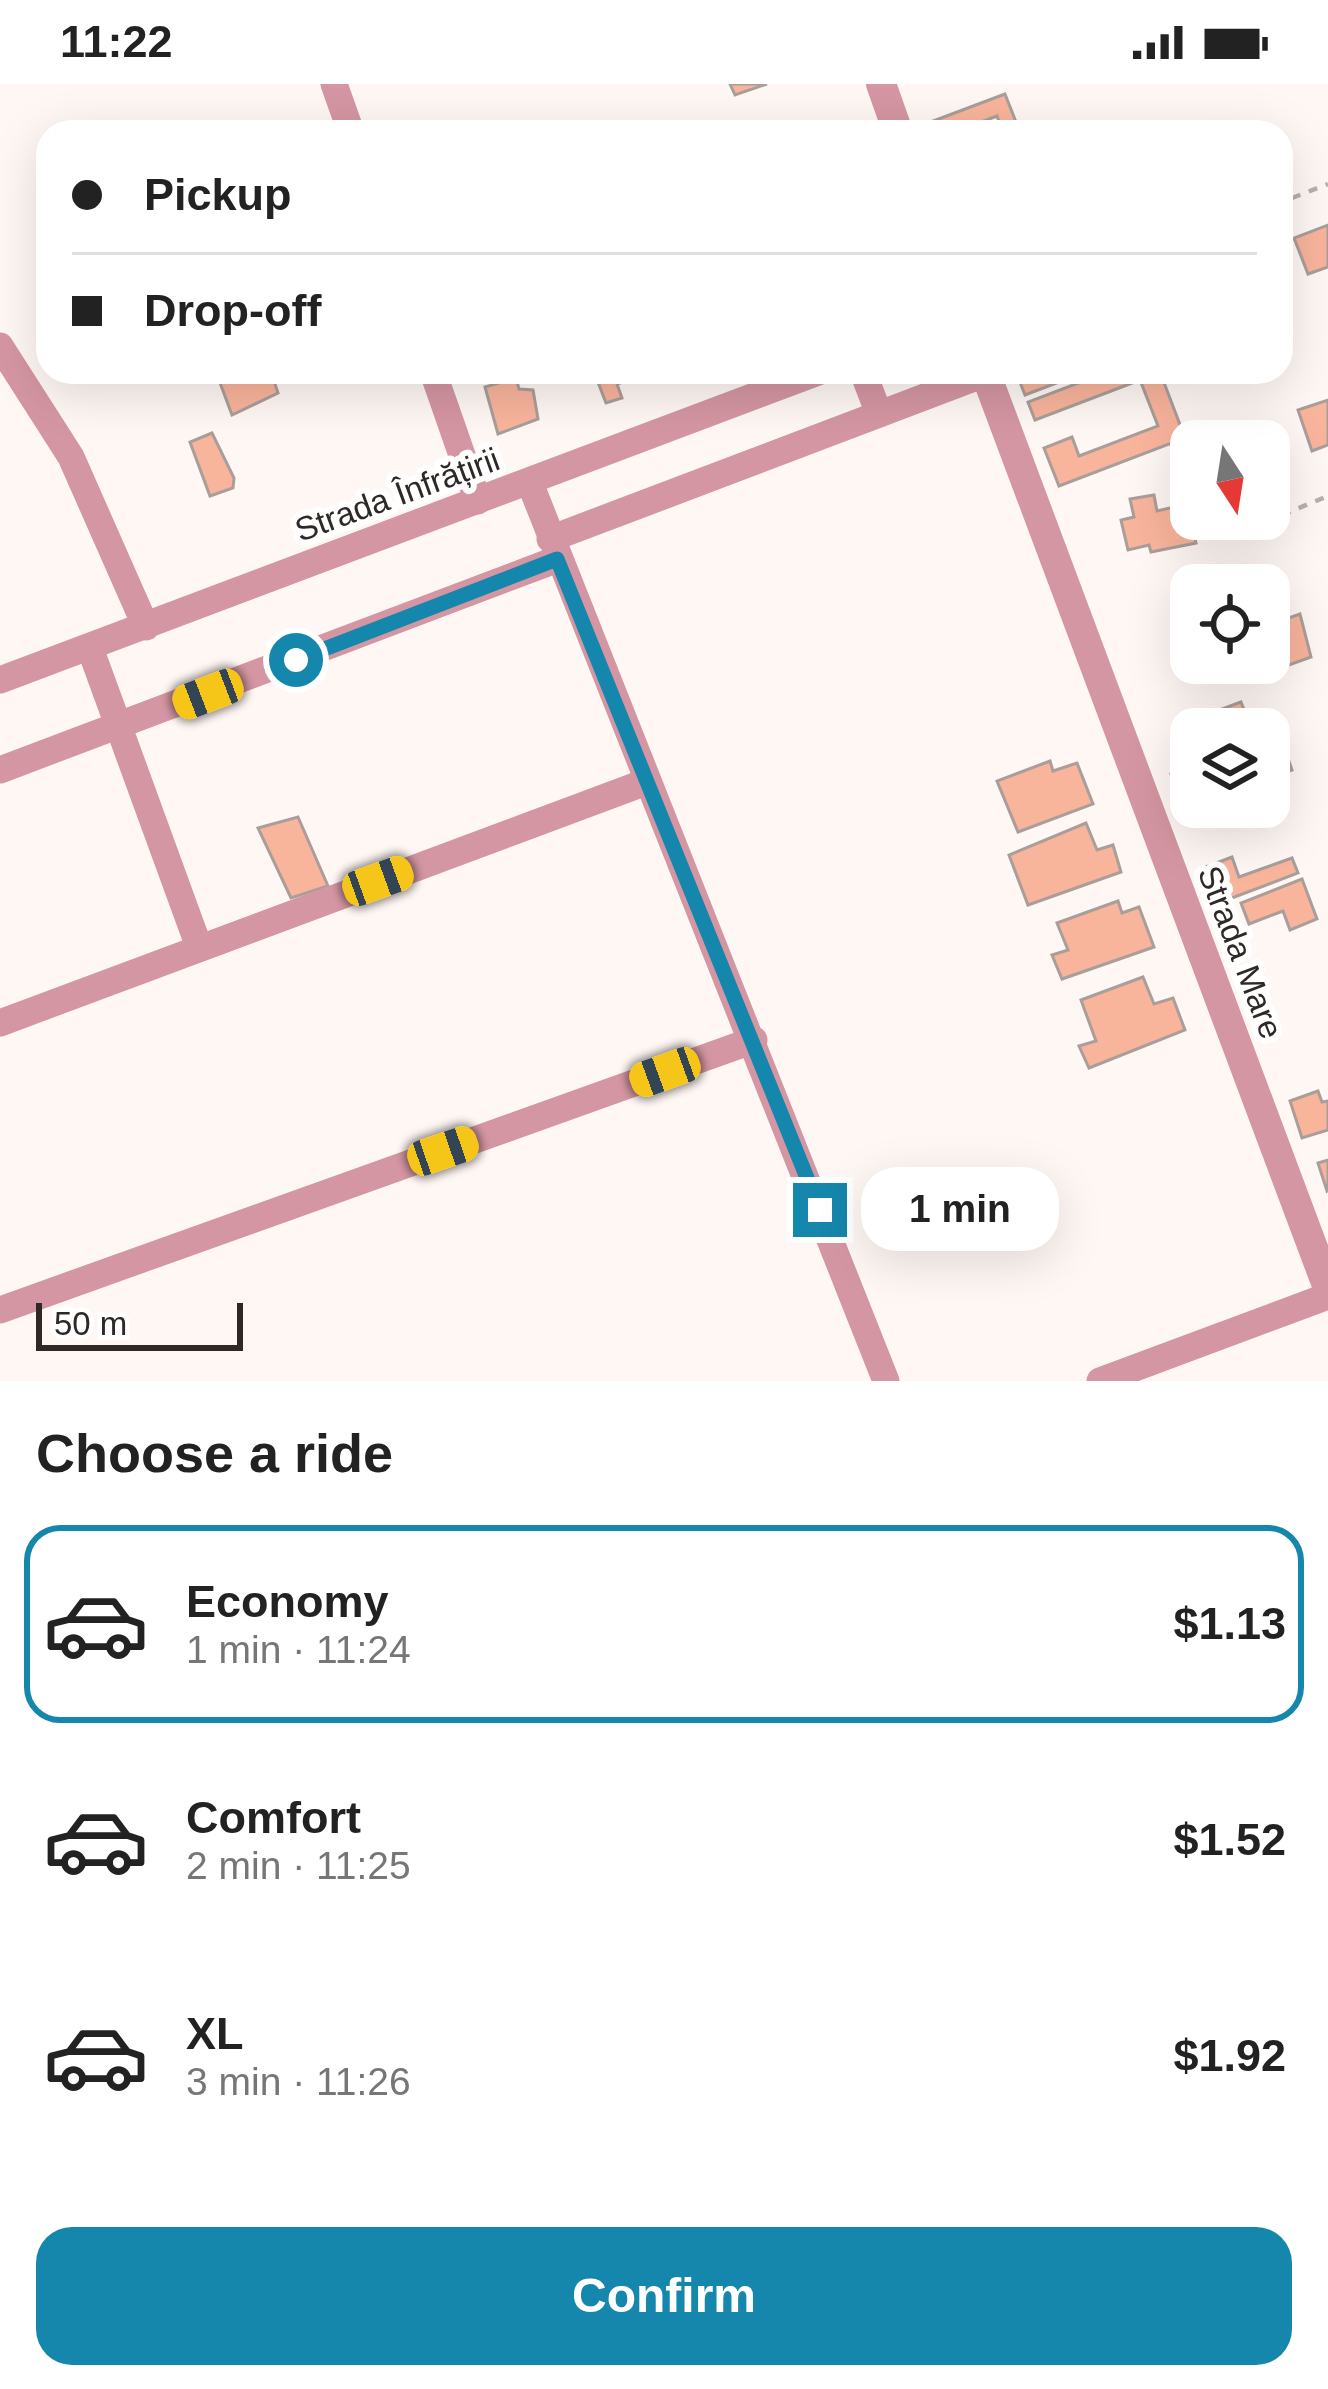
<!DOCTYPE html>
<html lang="en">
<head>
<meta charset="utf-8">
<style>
	body { margin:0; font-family:Helvetica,sans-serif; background:#f2f2f2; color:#222; height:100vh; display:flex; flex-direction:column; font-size:45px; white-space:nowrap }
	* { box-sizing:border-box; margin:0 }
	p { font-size:39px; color:#767676 }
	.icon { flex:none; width:66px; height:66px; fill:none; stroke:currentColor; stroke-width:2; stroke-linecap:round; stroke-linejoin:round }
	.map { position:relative; height:1297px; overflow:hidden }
	.sheet { display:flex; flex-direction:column; background:#fff; flex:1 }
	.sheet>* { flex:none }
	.banner { position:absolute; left:36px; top:36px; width:1257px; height:264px; border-radius:36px; box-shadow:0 12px 48px #0002; display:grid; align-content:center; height:264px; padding:0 36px; background:#fff }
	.needle { width:78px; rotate:168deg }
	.controls { position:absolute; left:1170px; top:336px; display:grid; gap:24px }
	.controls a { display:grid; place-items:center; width:120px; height:120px; border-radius:24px; background:#fff; box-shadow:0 12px 48px #0002; font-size:60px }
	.scale { position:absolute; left:36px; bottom:30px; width:207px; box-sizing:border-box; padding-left:12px; border:6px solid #2e2927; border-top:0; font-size:33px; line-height:42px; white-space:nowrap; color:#2e2927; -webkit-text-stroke:9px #fff; paint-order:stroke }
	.end { position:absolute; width:54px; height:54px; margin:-27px; border:15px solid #1586ac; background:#fff; box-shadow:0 0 0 6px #fff }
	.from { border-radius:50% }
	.bubble { position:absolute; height:84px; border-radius:36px; background:#fff; box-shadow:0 12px 48px #0002; font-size:39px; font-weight:700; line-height:84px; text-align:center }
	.car { position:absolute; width:36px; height:72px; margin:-36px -18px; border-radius:15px; box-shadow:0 0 9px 3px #0007; background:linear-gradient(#f5c518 24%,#345 0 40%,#f5c518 0 76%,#345 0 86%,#f5c518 0) }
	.banner b { display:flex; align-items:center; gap:42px; height:114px; font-size:45px }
	.banner b+b { border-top:3px solid #e0e0e0 }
	.banner i { width:30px; height:30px; background:#222 }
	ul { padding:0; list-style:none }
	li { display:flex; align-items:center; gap:36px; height:198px; margin:0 24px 18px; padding:0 12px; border:6px solid transparent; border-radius:36px }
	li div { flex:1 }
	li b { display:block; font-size:45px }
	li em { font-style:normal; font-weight:700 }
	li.on { border-color:#1586ac }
	li>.icon { width:108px; height:108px; stroke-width:1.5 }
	h2 { padding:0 36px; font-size:54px; line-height:144px }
	.primary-button { display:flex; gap:24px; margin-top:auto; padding:24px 36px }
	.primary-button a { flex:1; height:138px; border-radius:36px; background:#1586ac; color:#fff; font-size:48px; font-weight:700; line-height:138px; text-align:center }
	.status { display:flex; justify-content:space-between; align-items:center; height:84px; padding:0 60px; background:#fff; direction:ltr }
	.status svg { height:33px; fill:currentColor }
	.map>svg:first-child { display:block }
</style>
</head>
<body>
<div class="status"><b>11:22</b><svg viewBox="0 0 49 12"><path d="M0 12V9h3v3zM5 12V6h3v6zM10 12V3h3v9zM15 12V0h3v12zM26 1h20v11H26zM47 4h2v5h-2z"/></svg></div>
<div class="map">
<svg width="1328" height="1297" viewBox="0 0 1328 1297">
	<rect width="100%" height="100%" fill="#fff7f4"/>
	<g fill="#f9b49c" stroke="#aa9e9a" stroke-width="3">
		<polygon points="730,0 767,0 735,11"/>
		<polygon points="1005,10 1016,38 1001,43 997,32 955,48 931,48 928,39"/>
		<polygon points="1328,141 1328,183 1308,190 1294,154"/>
		<polygon points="216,288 271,288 278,309 232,331"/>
		<polygon points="594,288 635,288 637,293 617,300 622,314 606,319"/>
		<polygon points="1016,288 1085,288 1025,311"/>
		<polygon points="1107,288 1160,288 1185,354 1059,402 1044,364 1072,353 1079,372 1158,342 1140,296 1035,336 1028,318"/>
		<polygon points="516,294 519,305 533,306 538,335 498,350 485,303"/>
		<polygon points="1328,316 1328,361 1312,367 1298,326"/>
		<polygon points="212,349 234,394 233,404 210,412 190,358"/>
		<polygon points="1154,411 1157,427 1187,420 1196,459 1151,468 1149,461 1128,466 1121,436 1134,433 1130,415"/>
		<polygon points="1191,523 1191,561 1188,562 1176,529"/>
		<polygon points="1300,530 1311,573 1275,586 1269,541"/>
		<polygon points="1241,618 1248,636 1224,645 1193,645 1190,637"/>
		<polygon points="1282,657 1292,686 1269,694 1269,662"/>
		<polygon points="1050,677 1053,687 1077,679 1093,720 1018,748 997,697"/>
		<polygon points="1191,683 1191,721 1183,724 1171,690"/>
		<polygon points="298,733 328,802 291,814 258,744"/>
		<polygon points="1086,739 1097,766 1113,761 1121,788 1028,821 1009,771"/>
		<polygon points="1232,773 1239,793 1292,774 1298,789 1216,820 1203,784"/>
		<polygon points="1302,795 1317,835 1290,846 1283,827 1249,840 1241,819"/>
		<polygon points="1118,817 1122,829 1139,823 1154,863 1062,895 1052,871 1068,866 1057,839"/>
		<polygon points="1143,893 1154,920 1173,914 1185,946 1089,984 1079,962 1096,957 1081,916"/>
		<polygon points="1318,1007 1322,1018 1328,1017 1328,1046 1302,1054 1290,1017"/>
		<polygon points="1328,1076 1328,1106 1327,1107 1318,1079"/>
	</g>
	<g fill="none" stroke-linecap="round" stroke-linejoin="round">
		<g stroke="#b7b0ad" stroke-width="4.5" stroke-dasharray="9 9" stroke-linecap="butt">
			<polyline points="1292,114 1328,100"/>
			<polyline points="1282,431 1328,412"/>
		</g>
		<g stroke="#d496a2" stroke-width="27">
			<polyline points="334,0 351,48"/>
			<polyline points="0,262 71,373 146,543"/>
			<polyline points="433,288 478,417"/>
			<polyline points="863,288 879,330"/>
			<polyline points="530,399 886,1297"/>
			<polyline points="550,455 985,290"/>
			<polyline points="90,564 199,863"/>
			<polyline points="0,596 818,288"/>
			<polyline points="0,686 558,475"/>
			<polyline points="0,939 646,698"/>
			<polyline points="0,1226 754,956"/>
			<polyline points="1100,1297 1328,1212"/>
		</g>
		<g stroke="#d496a2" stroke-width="30">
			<polyline points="881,0 898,48"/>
			<polyline points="985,288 1328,1204"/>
		</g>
	</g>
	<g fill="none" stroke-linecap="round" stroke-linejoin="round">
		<polyline stroke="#1586ac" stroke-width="15" points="296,576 557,475 820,1126"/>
	</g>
	<g text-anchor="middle" stroke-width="12" stroke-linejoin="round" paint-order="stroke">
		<g font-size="33" fill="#2e2927" stroke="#fff">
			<text transform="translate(397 410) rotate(-20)" y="12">Strada Înfrățirii</text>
			<text transform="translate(1241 868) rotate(69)" y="12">Strada Mare</text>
		</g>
	</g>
</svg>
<div class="controls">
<a><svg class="needle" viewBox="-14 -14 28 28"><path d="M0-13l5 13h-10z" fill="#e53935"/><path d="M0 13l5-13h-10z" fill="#767676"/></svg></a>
<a><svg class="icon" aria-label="locate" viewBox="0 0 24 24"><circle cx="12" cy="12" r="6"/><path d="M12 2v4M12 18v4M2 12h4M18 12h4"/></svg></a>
<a><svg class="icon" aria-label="layers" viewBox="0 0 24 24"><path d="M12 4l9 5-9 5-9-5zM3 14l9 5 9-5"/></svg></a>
</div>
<div class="scale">50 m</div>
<i class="end from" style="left:296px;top:576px"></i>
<i class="end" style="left:820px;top:1126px"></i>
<div class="bubble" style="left:861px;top:1083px;width:198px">1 min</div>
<i class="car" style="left:208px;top:610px;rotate:249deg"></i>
<i class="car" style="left:378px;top:797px;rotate:70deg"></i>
<i class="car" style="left:665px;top:988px;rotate:250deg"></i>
<i class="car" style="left:443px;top:1067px;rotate:71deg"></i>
<div class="banner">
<b><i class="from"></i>Pickup</b>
<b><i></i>Drop-off</b>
</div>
</div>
<section class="sheet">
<h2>Choose a ride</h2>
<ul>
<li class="on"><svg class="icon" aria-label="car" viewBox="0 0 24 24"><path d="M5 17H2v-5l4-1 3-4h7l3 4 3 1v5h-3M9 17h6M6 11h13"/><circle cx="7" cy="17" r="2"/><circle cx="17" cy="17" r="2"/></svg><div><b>Economy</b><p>1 min · 11:24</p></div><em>$1.13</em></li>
<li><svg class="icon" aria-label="car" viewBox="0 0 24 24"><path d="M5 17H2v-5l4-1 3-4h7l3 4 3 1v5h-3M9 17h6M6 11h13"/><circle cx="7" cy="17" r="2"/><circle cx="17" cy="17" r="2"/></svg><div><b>Comfort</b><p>2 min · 11:25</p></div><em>$1.52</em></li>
<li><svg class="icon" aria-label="car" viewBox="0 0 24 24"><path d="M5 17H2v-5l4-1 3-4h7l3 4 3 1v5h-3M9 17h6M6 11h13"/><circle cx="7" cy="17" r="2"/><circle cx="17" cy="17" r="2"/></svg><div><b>XL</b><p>3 min · 11:26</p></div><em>$1.92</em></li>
</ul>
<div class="primary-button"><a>Confirm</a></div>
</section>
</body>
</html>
